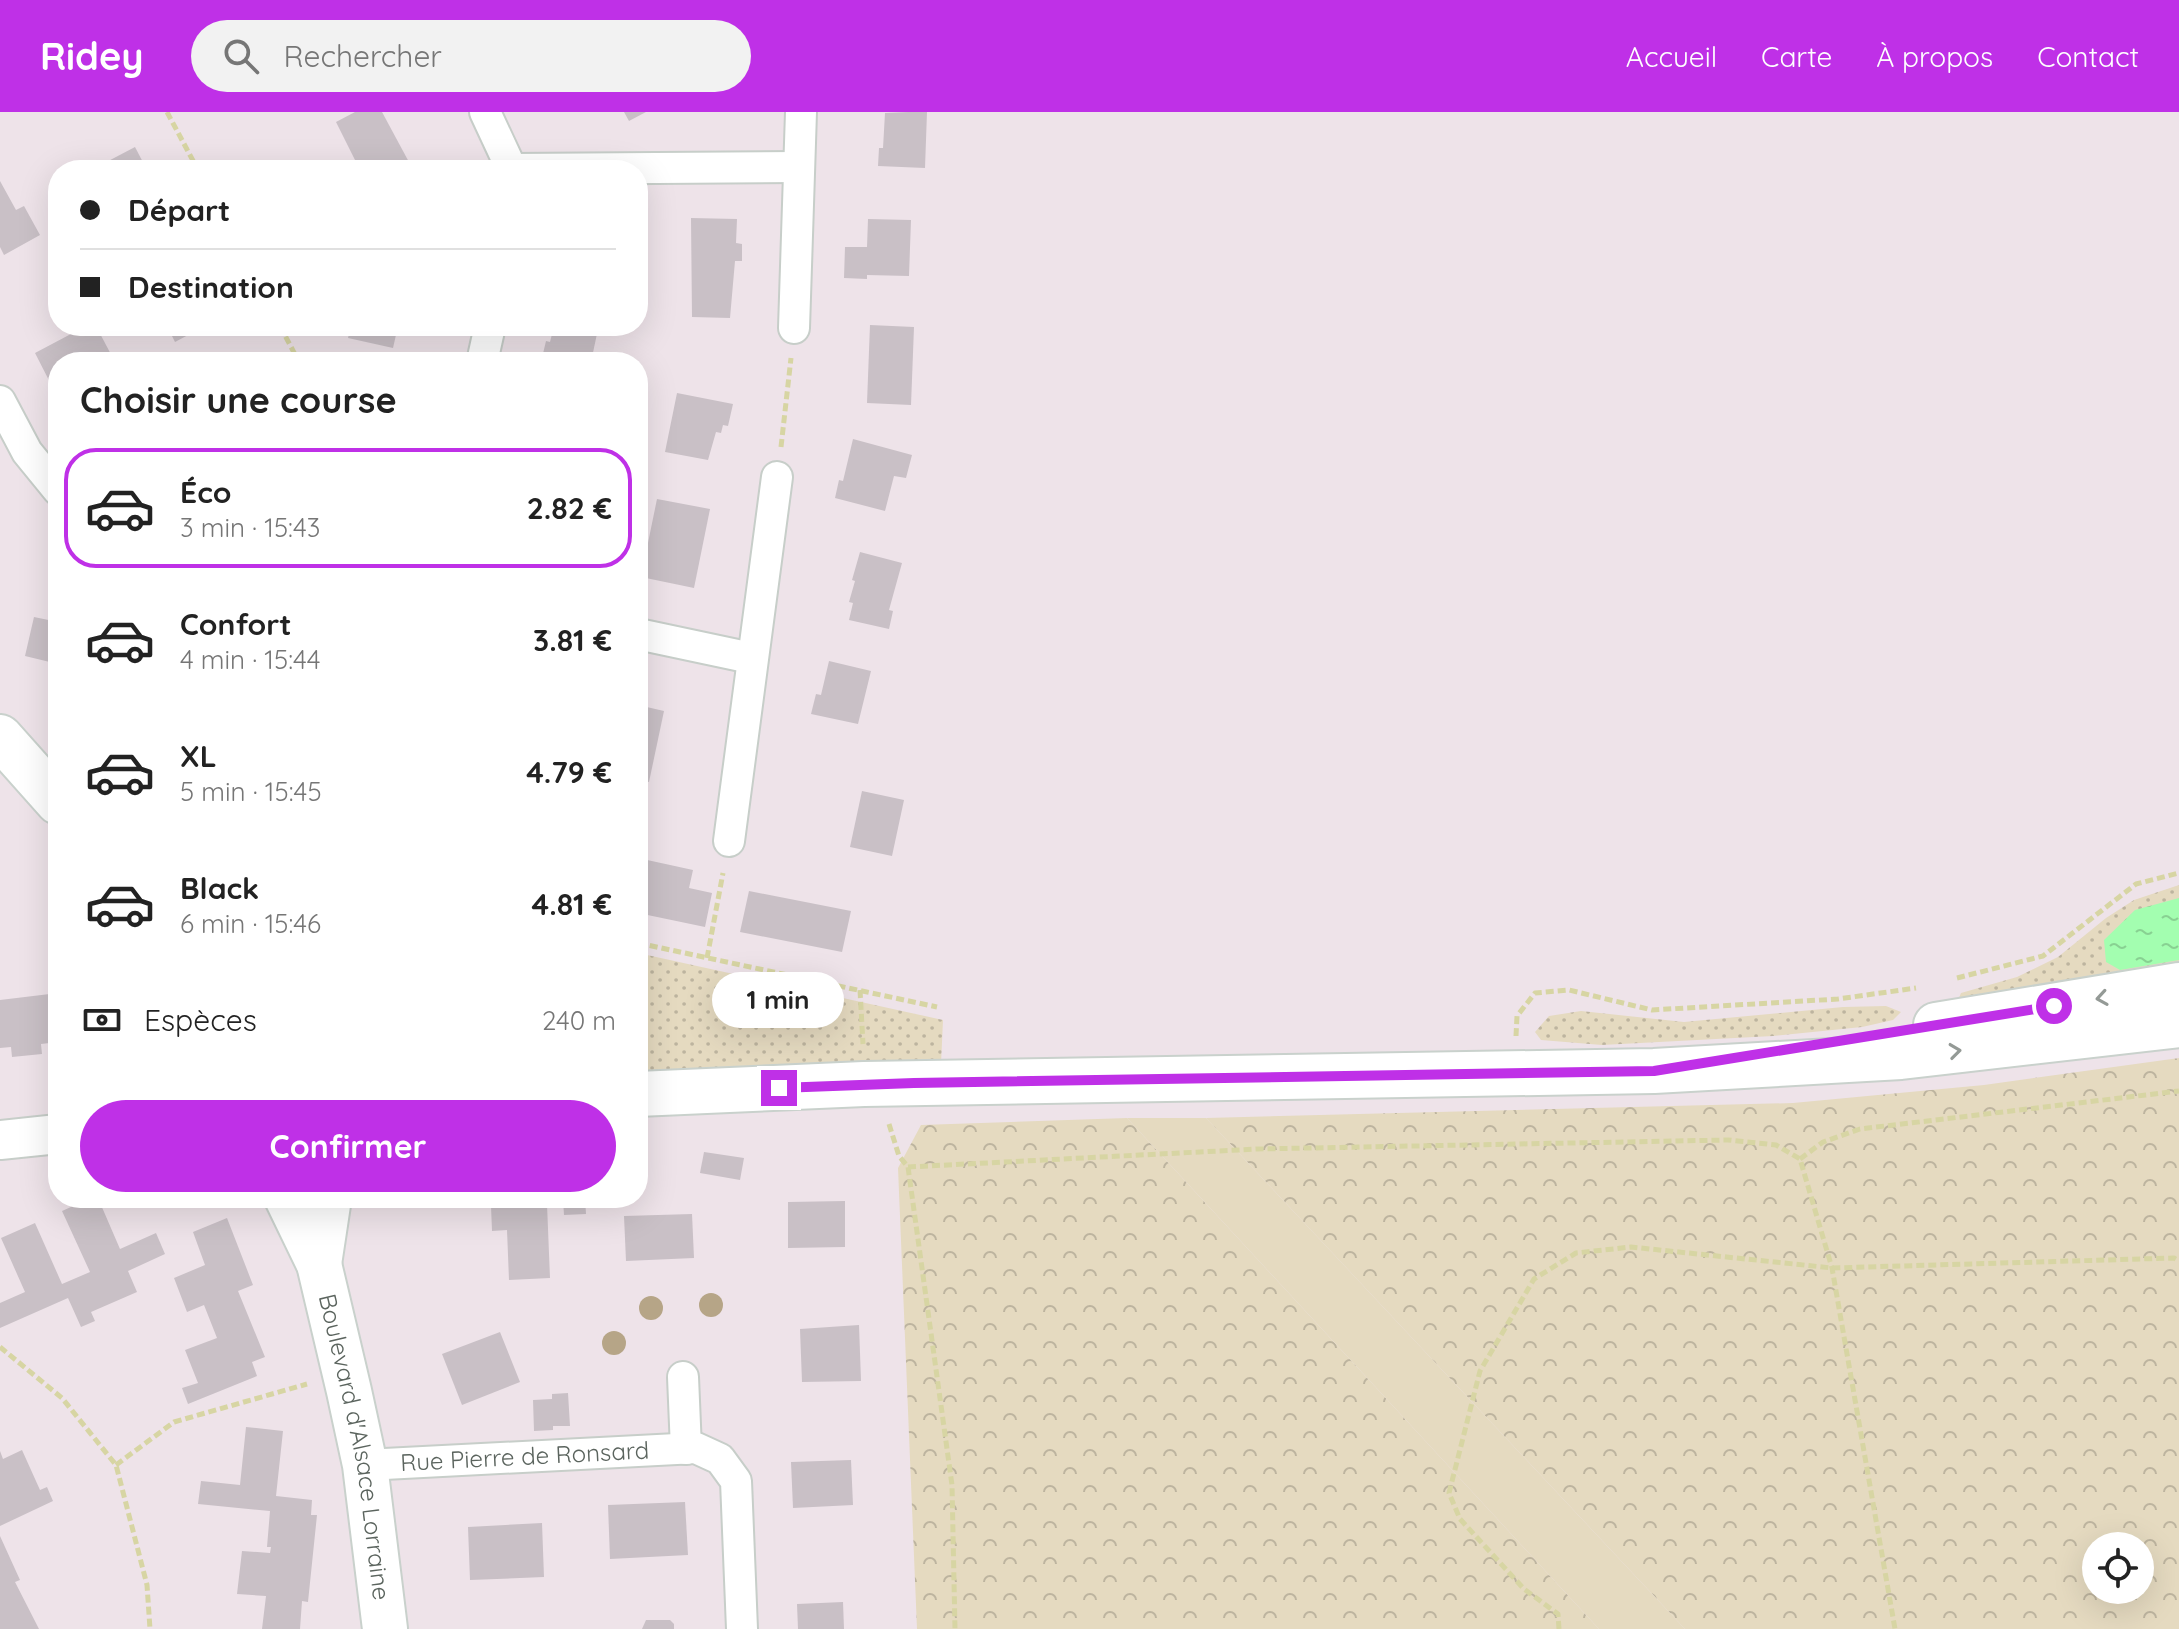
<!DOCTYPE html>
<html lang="fr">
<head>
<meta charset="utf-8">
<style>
	body { margin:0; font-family:Quicksand,sans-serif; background:#f2f2f2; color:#222; height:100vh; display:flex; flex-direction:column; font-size:30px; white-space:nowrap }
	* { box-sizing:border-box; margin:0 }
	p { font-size:26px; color:#767676 }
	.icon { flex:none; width:44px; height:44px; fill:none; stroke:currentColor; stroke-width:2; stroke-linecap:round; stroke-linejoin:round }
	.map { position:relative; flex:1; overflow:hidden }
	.drawer { position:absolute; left:48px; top:240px; width:600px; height:856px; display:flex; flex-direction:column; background:#fff; border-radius:32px; box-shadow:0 8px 32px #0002 }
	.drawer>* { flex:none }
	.banner { position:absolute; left:48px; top:48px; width:600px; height:176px; border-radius:32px; box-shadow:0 8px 32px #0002; display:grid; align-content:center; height:176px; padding:0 32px; background:#fff }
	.fabs { position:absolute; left:2082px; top:1420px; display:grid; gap:16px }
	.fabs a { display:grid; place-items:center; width:72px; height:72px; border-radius:50%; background:#fff; box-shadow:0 8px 32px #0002; font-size:40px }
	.end { position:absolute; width:36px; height:36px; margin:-18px; border:10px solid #bf30e7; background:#fff; box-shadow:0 0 0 4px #fff }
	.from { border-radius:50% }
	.bubble { position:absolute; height:56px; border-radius:28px; background:#fff; box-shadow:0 8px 32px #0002; font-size:26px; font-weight:700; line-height:56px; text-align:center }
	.banner b { display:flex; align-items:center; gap:28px; height:76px; font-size:30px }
	.banner b+b { border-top:2px solid #e0e0e0 }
	.banner i { width:20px; height:20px; background:#222 }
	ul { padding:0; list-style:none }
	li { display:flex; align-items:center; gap:24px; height:120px; margin:0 16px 12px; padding:0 16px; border:4px solid transparent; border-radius:32px }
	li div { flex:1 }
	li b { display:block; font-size:30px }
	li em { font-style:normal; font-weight:700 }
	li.selected { border-color:#bf30e7 }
	li>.icon { width:72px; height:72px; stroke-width:1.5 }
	h2 { padding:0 32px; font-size:36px; line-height:96px }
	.pay { display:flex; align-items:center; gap:20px; height:88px; padding:0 32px; font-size:30px }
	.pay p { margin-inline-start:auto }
	.button { display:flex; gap:16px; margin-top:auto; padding:16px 32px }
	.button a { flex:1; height:92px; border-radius:48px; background:#bf30e7; color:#fff; font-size:32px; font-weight:700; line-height:92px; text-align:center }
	header { display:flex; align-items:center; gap:48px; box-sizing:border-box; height:112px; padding:0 40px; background:#bf30e7; color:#fff }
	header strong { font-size:38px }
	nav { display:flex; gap:44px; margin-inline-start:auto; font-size:28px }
	.search { width:560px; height:72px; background:#f2f2f2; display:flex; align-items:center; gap:20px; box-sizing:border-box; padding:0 28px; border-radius:44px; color:#767676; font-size:30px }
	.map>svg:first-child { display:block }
</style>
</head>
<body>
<header>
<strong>Ridey</strong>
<div class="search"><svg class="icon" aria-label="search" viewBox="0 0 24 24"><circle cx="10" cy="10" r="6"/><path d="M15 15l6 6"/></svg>Rechercher</div>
<nav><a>Accueil</a><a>Carte</a><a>À propos</a><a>Contact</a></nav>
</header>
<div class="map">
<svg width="2179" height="1517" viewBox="0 0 2179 1517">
	<defs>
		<pattern id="grass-dots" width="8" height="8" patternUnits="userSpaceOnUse" patternTransform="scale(2)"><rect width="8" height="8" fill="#e5dac0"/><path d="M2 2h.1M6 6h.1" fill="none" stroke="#bdb49f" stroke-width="1.8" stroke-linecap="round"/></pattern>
		<pattern id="forest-crowns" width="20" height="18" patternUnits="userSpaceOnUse" patternTransform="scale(2)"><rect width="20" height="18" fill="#e5dac0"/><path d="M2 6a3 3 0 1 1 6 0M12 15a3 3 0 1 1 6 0" fill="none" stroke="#bdb49f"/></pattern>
		<pattern id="water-ripples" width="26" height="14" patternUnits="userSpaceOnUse" patternTransform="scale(2)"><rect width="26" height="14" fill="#a3feb0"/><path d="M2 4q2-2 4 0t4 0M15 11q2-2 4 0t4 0" fill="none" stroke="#88d192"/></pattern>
	</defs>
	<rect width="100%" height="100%" fill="#eee3e9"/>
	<g fill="url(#grass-dots)">
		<polygon points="2179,773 2179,864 1956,893 1961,881 2017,865 2058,845 2106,806 2134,788"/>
		<polygon points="638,841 943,908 941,952 638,960"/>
		<polygon points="1886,894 1901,900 1893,908 1862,915 1773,924 1602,933 1541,928 1535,920 1549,904 1581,899 1684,910 1843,895"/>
	</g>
	<g fill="url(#forest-crowns)" fill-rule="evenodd">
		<path d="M2179 946V1517H1685L1206 1006 1793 991 1984 973ZM2096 1434H2140V1478H2096Z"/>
		<polygon points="1127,1006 1599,1517 917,1517 898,1056 921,1013"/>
	</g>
	<polygon fill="#e5dac0" points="1127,1006 1206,1006 1685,1517 1599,1517"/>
	<polygon fill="url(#water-ripples)" points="2179,786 2179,848 2120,858 2106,850 2104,828 2135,798"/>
	<g fill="#c9c0c6">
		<polygon points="355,0 382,0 410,52 398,58 362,58 359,56 336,10"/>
		<polygon points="624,0 646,0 629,9"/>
		<polygon points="908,0 927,0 925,56 878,54 879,36 883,36 885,1"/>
		<polygon points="135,35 147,58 96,58 95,56"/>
		<polygon points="0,69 16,98 24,94 40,123 4,143 0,135"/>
		<polygon points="691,106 737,107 736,131 742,132 742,149 735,149 730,206 692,205"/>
		<polygon points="868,107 911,108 909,164 867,163 867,167 844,166 845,135 867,135"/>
		<polygon points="870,213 914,215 911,293 867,291"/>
		<polygon points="86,214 96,214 115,250 58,250 58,286 35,241"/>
		<polygon points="167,214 205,214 175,230"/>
		<polygon points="351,214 398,214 393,236 348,226"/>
		<polygon points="554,214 582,214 598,217 591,250 541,250 546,229 550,230"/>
		<polygon points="677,281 733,292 728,314 723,313 721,321 716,320 708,348 665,340"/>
		<polygon points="853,327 912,343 906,366 894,364 885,399 835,386 839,368 843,369"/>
		<polygon points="657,387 710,397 694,476 641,465"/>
		<polygon points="860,440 902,451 889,498 893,499 889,517 849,508 853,491 849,490 855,469 852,468"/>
		<polygon points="34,505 58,510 58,552 25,544"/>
		<polygon points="829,549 871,559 858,612 811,602 816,582 821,583"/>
		<polygon points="638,593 664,599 649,670 638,668"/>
		<polygon points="862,679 904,688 892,744 850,735"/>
		<polygon points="638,746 693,758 689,776 712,781 705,815 638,801"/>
		<polygon points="749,779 851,799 842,840 740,820"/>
		<polygon points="58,881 58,930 41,932 42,942 12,945 11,935 0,936 0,888"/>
		<polygon points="704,1040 744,1046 740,1068 700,1061"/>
		<polygon points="91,1086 98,1086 120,1137 156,1121 165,1142 128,1159 137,1180 91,1200 95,1209 81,1215 68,1186 0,1216 0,1191 25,1180 1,1126 35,1111 62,1172 90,1160 62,1099"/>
		<polygon points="563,1086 585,1086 586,1102 564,1103"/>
		<polygon points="845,1089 845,1135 788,1136 788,1090"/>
		<polygon points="547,1092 550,1166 509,1168 507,1118 492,1119 491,1094"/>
		<polygon points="692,1102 694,1146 626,1149 624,1104"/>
		<polygon points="227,1106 253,1173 238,1179 265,1245 252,1250 257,1264 188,1292 182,1276 198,1271 185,1238 217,1226 204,1193 187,1200 174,1166 205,1153 193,1120"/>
		<polygon points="859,1213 861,1269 802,1270 800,1217"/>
		<polygon points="500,1220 520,1270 462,1293 442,1242"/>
		<polygon points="568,1281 570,1314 553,1314 553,1318 534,1319 533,1288 552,1287 552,1282"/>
		<polygon points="246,1315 283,1319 276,1384 312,1388 311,1403 317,1403 308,1490 302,1489 300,1517 262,1517 266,1484 237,1482 242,1439 270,1441 271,1435 267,1435 270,1399 198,1392 201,1369 240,1373"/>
		<polygon points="22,1338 40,1378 47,1375 53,1389 0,1414 0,1339 3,1347"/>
		<polygon points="851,1348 853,1393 793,1396 791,1350"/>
		<polygon points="685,1390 688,1443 610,1447 608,1393"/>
		<polygon points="542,1411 544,1465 470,1468 468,1415"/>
		<polygon points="0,1424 20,1468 15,1470 39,1517 0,1517"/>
		<polygon points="843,1490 844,1517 798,1517 797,1492"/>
		<polygon points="646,1508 670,1508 674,1512 674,1517 642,1517"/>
	</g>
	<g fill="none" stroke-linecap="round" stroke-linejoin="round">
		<g stroke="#c7cec9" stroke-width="34">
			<g id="minor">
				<polyline points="485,0 512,58"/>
				<polyline points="512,57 798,55"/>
				<polyline points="794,216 801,0"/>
				<polyline points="482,250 490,214"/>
				<polyline points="0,289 27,340 58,378"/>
				<polyline points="638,522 751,546"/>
				<polyline points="729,729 777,365"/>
				<polyline points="683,1265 686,1337"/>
				<path id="s1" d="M365 1353 696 1336 720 1347 736 1369 742 1517"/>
			</g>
		</g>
		<g stroke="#c7cec9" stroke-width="42">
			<polyline id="tertiary" points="0,1028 58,1022"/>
		</g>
		<g stroke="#c9d1cc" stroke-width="48">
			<g id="secondary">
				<polyline points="0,625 58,690"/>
				<polyline points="1936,913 2179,873"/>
				<polyline points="638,982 864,972 1654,959 1901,945 2179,913"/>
				<path id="s2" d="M287 1086 319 1152 349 1279 365 1353 385 1517"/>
				<polyline points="319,1152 329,1086"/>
			</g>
		</g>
		<g stroke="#d7d5a3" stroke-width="5" stroke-dasharray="8 4" stroke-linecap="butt">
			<polyline points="167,0 198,58"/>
			<polyline points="280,214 299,250"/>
			<polyline points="781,335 791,246"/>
			<polyline points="638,831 937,895"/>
			<polyline points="707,846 723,761"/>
			<polyline points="1957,866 2043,844 2136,772 2179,761"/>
			<polyline points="860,878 863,932"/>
			<polyline points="1516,924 1517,904 1535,881 1569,878 1652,898 1838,887 1916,876"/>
			<polyline points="889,1012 899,1044 908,1055 952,1373 955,1517"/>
			<polyline points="1800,1047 1823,1030 1860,1017 2179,979"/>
			<polyline points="908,1055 1257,1037 1728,1028 1776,1033 1800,1047 1832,1156 1895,1517"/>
			<polyline points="0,1235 62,1286 116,1353 147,1473 150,1517"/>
			<polyline points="116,1353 174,1310 307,1272"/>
			<polyline points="1559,1517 1558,1502 1524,1477 1460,1407 1449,1381 1480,1259 1534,1167 1576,1141 1631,1135 1832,1156 2174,1146 2179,1149"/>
		</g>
		<use href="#minor" stroke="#fff" stroke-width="30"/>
		<use href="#tertiary" stroke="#fff" stroke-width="38"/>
		<use href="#secondary" stroke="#fff" stroke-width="44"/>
	</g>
	<g fill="#b6a587">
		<circle cx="827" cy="898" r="12"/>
		<circle cx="711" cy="1193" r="12"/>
		<circle cx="651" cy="1196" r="12"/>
		<circle cx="614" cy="1231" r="12"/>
	</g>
	<defs><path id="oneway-chevron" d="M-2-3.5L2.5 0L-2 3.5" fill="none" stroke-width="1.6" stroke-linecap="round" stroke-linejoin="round" transform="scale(2)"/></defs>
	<g stroke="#949a96">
		<use href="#oneway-chevron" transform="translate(2102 886) rotate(171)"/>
		<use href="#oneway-chevron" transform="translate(1955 939) rotate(-7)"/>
	</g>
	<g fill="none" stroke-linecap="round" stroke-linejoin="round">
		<polyline stroke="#bf30e7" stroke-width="10" points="779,976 914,971 1654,959 2054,894"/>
	</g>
	<g text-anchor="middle" stroke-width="8" stroke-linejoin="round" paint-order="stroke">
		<g font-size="24" fill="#5b645e" stroke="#fff">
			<text dy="8" stroke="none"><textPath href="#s2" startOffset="260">Boulevard d'Alsace Lorraine</textPath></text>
			<text dy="8" stroke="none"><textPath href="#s1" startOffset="160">Rue Pierre de Ronsard</textPath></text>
		</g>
	</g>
</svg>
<div class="fabs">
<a><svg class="icon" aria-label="locate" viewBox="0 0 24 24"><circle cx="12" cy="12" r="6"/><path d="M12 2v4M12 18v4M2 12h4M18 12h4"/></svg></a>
</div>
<i class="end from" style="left:2054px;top:894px"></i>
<i class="end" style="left:779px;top:976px"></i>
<div class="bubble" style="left:712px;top:860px;width:132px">1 min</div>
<div class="banner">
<b><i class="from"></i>Départ</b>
<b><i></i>Destination</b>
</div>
<section class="drawer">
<h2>Choisir une course</h2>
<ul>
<li class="selected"><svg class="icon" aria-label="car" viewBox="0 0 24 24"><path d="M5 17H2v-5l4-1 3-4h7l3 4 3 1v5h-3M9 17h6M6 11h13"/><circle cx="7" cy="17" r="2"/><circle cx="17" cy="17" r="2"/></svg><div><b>Éco</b><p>3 min · 15:43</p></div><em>2.82 €</em></li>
<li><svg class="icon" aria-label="car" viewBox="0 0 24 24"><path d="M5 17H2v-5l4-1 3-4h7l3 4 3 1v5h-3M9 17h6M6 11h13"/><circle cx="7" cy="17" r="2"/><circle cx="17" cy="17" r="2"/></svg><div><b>Confort</b><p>4 min · 15:44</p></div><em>3.81 €</em></li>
<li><svg class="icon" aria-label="car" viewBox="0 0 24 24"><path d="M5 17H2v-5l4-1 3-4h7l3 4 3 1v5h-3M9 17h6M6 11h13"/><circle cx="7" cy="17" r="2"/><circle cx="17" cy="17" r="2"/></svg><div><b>XL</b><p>5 min · 15:45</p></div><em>4.79 €</em></li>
<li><svg class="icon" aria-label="car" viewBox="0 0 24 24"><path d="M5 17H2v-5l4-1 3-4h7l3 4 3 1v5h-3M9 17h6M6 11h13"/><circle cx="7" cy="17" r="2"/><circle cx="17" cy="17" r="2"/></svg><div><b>Black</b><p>6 min · 15:46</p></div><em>4.81 €</em></li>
</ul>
<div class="pay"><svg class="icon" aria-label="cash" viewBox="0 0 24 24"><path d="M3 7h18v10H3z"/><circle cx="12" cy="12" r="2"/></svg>Espèces<p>240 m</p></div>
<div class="button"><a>Confirmer</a></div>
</section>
</div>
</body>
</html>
